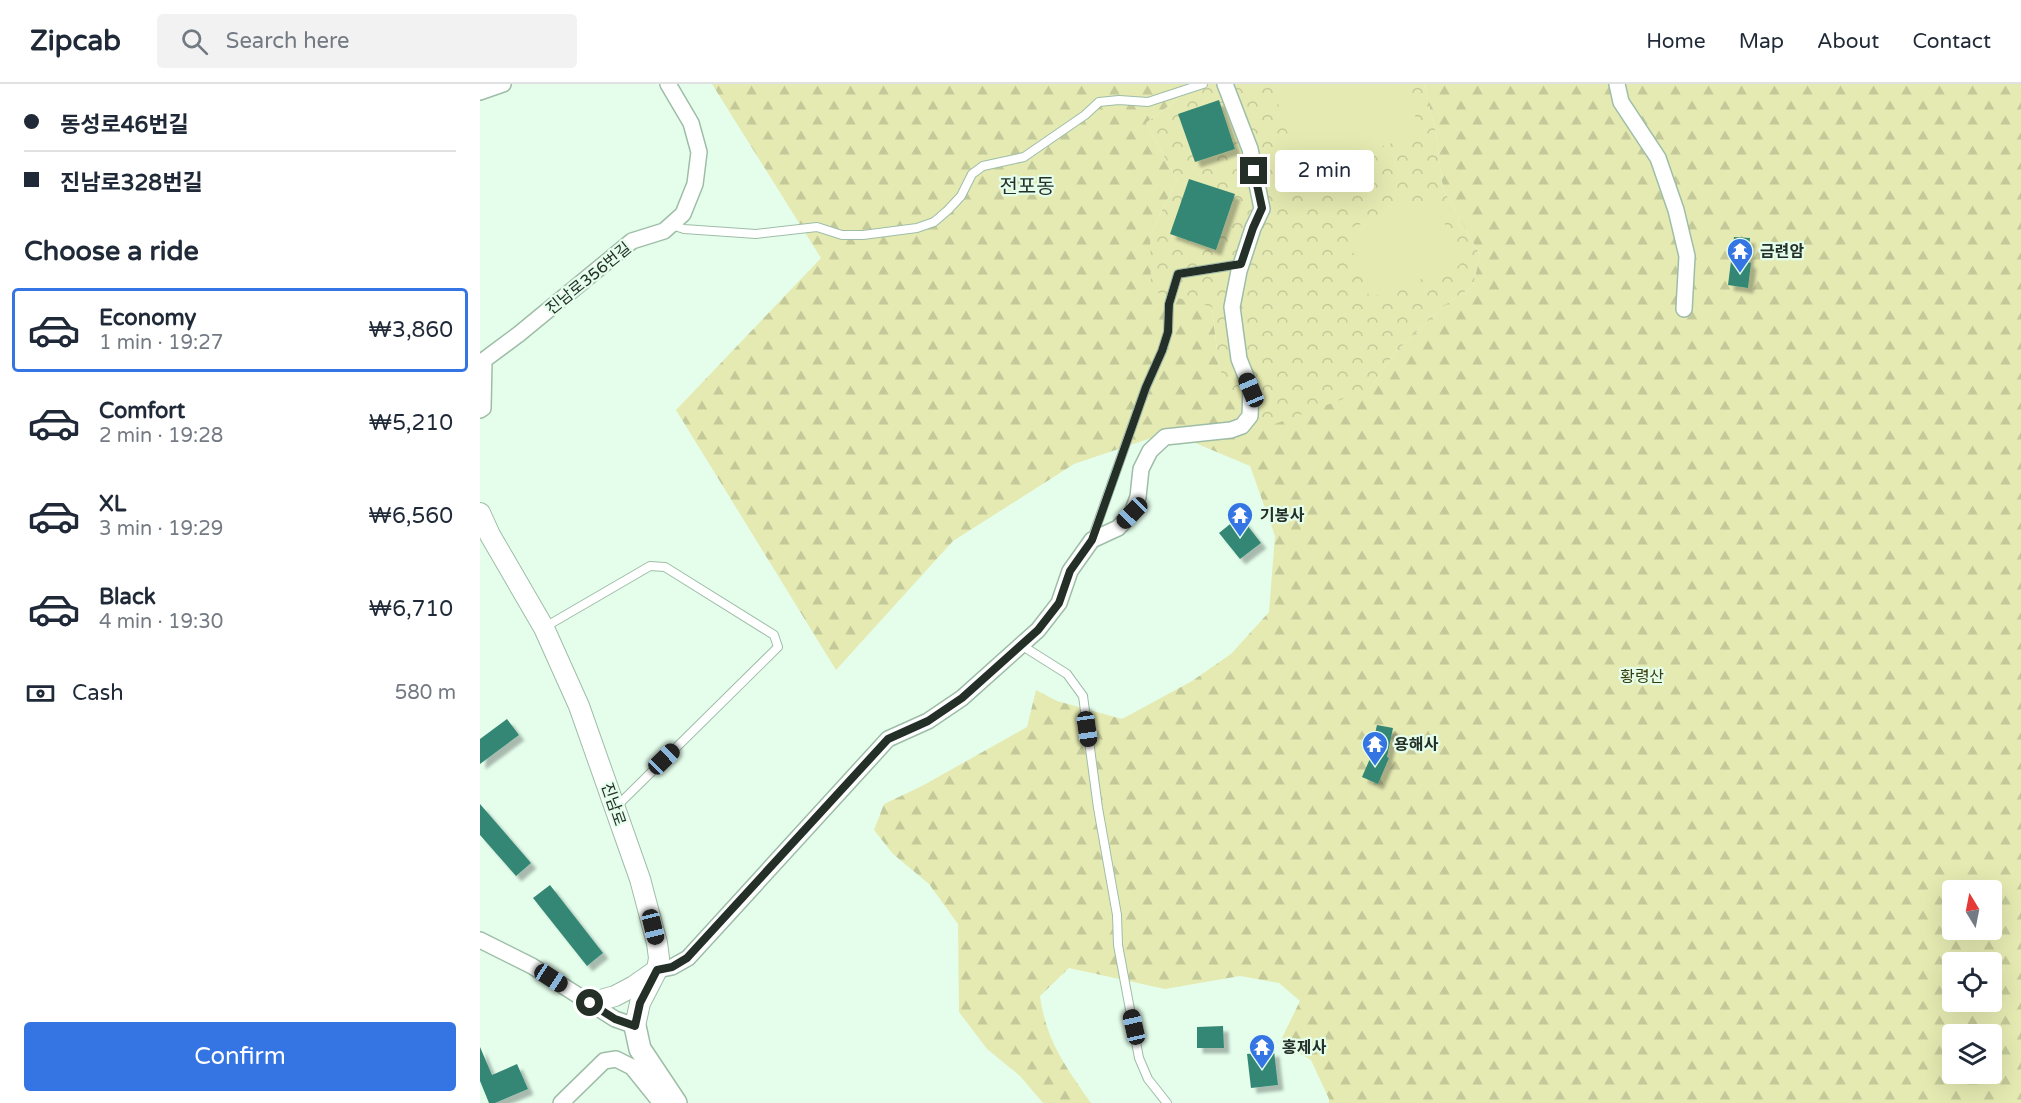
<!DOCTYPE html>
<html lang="en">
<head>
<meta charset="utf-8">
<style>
	body { margin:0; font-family:"Varela Round","Noto Sans KR",sans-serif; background:#f2f2f3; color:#1f2937; height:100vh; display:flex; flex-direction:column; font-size:22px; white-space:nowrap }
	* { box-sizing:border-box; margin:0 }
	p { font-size:20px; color:#747a83 }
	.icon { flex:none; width:33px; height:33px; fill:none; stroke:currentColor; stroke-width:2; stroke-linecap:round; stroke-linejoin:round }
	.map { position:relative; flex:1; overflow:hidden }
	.panel { display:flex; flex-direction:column; background:#fff; width:480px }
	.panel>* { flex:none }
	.guide { display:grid; align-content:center; height:132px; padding:0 24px; background:#fff }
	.needle { width:39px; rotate:350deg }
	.controls { position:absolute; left:1462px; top:796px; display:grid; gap:12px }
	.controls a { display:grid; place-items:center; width:60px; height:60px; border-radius:6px; background:#fff; box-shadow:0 6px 24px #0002; font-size:30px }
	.end { position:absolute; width:27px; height:27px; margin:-14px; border:8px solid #232f27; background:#fff; box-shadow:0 0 0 3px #fff }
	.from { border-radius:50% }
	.bubble { position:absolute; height:42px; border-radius:6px; background:#fff; box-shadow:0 6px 24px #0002; font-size:20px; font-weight:600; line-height:42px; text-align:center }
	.car { position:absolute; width:18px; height:36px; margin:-18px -9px; border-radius:8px; box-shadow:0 0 4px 2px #0007; background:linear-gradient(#222 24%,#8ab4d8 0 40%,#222 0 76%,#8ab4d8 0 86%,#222 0) }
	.guide b { display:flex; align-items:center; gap:21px; height:57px; font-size:22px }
	.guide b+b { border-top:2px solid #e0e1e3 }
	.guide i { width:15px; height:15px; background:#1f2937 }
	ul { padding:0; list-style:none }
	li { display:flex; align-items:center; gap:18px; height:84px; margin:0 12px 9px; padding:0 12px; border:3px solid transparent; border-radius:6px }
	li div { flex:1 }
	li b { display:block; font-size:22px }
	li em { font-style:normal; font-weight:600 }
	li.on { border-color:#3475e3 }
	li>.icon { width:54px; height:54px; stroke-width:1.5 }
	h2 { padding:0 24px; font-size:27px; line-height:72px }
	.pay { display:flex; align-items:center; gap:15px; height:66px; padding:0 24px; font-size:22px }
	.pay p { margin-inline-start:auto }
	.primary-button { display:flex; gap:12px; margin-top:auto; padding:12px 24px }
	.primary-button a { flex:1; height:69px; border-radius:6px; background:#3475e3; color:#fff; font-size:24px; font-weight:600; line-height:69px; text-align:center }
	header { display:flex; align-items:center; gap:36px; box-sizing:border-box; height:84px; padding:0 30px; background:#fff; border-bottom:2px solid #e0e1e3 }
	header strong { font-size:28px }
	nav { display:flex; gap:33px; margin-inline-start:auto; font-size:21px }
	.search { width:420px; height:54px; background:#f2f2f3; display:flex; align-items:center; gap:15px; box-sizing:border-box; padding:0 21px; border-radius:6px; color:#747a83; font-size:22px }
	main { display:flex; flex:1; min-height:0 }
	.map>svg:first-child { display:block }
</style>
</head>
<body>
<header>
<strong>Zipcab</strong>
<div class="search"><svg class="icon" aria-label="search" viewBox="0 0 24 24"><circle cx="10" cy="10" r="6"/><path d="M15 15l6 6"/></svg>Search here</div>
<nav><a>Home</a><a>Map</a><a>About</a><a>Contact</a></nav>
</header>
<main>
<section class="panel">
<div class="guide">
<b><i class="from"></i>동성로46번길</b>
<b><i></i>진남로328번길</b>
</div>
<h2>Choose a ride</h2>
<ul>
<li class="on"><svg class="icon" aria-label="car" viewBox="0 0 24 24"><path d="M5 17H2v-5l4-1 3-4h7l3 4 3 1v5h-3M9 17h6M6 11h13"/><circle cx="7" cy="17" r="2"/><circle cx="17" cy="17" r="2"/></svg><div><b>Economy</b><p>1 min · 19:27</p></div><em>₩3,860</em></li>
<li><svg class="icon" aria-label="car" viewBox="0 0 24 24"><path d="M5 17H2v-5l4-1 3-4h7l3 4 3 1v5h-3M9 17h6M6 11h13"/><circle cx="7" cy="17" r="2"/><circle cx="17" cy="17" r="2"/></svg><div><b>Comfort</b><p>2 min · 19:28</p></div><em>₩5,210</em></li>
<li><svg class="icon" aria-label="car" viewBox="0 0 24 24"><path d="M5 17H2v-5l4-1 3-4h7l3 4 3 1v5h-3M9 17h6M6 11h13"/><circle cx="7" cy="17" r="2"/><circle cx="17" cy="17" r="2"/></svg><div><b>XL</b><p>3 min · 19:29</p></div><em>₩6,560</em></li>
<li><svg class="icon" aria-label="car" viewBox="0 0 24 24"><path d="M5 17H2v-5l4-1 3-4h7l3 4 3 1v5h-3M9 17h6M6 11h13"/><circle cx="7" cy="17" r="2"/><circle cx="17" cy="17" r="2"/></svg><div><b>Black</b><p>4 min · 19:30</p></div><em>₩6,710</em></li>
</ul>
<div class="pay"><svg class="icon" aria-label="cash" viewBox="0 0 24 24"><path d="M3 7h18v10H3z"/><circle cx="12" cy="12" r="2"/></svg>Cash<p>580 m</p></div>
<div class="primary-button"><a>Confirm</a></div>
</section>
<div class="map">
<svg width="1541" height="1019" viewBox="0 0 1541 1019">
	<defs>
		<pattern id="forest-firs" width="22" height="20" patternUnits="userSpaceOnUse" patternTransform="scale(1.5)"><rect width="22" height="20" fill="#e5eab2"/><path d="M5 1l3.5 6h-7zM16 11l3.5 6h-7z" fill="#c4c999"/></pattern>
		<pattern id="park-crowns" width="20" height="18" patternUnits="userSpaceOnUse" patternTransform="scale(1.5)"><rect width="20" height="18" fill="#e5eab2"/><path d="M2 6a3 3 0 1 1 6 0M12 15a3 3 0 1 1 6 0" fill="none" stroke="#c4c999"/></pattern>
		<filter id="shadow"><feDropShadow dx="5.5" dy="5.5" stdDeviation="1.5" flood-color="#0004"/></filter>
	</defs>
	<rect width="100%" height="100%" fill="#e5feec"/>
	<path fill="url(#forest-firs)" fill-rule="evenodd" d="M232 0H718L666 39 697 96 670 151 732 223 739 284 890 305 915 268 965 221 993 202 1000 171 963 105 956 50 944 0H1541V1019H849V1015L831 976 800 958 820 917 799 899 760 892 685 905 589 884 560 912C566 957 586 983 611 1019H563L540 992 507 965 479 928 478 840 449 800 413 770 394 746 404 720 442 702 547 643 556 606 577 617 642 635 712 597 751 570 789 528 795 452 770 382 689 348 594 380 473 457 356 586 196 326 341 174ZM1473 807H1512V846H1473ZM1473 879H1512V918H1473ZM1473 951H1512V990H1473Z"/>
	<polygon fill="url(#park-crowns)" points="718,0 944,0 956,50 963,105 1000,171 993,202 965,221 915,268 890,305 781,345 757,317 739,284 732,223 671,207 670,151 697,96 666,39"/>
	<g fill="#e5eab2">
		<polygon points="792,0 925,0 941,50 820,88"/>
		<polygon points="955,113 980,181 890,214 865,146"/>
	</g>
	<g fill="#358775" filter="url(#shadow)">
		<polygon points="739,16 755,65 715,78 698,30"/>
		<polygon points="709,95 755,110 736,166 690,150"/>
		<polygon points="1254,153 1270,154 1268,178 1271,179 1268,204 1248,201"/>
		<polygon points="760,432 781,459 760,475 739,449"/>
		<polygon points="27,635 39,651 0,680 0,655"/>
		<polygon points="897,641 913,644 907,673 909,674 898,700 882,693 895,663 892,662"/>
		<polygon points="0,720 51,779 36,792 0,751"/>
		<polygon points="70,801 123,869 107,882 53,814"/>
		<polygon points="743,942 744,964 717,964 717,943"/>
		<polygon points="0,963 12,991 37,980 48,1005 15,1019 9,1019 0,997"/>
		<polygon points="794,967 798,1001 771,1004 767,970"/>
	</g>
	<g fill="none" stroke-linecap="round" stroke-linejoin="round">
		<g stroke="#9ebda7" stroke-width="10">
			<g id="service">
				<polyline points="192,141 204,145 276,150 337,143 362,151 383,151 437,144 454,138 468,126 481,112 492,90 503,82 544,73 605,31 619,18 639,16 668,18 723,0"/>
				<polyline points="612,455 666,303 682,267 688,248 689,220 698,190 761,180"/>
				<polyline points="65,543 170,482 185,483 294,551 298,563 136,723"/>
				<polyline points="541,561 587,590 603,612 618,724 637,831 638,861 659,974 668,995 687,1019"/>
			</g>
		</g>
		<g stroke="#9ebda7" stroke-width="18">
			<g id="minor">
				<polyline points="1137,0 1141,18 1178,74 1196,126 1207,172 1204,225"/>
				<polyline points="0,8 23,0"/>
				<polyline points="0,326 3,324 4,276 39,250 152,157 184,147 203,130 215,100 219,68 211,39 188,0"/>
				<polyline points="0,856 52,882 135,935 155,942"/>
				<polyline points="177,886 192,883 208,874 408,655 448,637 482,614 558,546 579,519 590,487 612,456 638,444 652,429 658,413 661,385 670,367 685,353 751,346 762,342 770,332 771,305 759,275 752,223 759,187 773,144 782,125 770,65 745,0"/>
				<polyline points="81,1019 124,977 136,975 152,983 181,1019"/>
			</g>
		</g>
		<g stroke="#9ebda7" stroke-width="22">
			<g id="tertiary">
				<polyline points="0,429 10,451 64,544 99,622 160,795 177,859 179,874 177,886 160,919 155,942"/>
				<polyline points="110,919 135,912 154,902 174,888"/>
			</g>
		</g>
		<g stroke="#9ebda7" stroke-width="24">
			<polyline id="secondary" points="155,942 160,965 196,1019"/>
		</g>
		<use href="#service" stroke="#fff" stroke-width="8"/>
		<use href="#minor" stroke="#fff" stroke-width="15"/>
		<use href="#tertiary" stroke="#fff" stroke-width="20"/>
		<use href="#secondary" stroke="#fff" stroke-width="21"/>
	</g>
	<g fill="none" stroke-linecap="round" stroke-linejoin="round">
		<polyline stroke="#232f27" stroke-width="8" points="110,919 135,935 155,942 160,919 177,886 192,883 207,874 408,655 448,637 482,614 558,546 579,519 590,487 612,456 666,303 682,267 688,248 689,220 698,190 761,180 773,144 782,124 774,87"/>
	</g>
	<defs>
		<g id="temple-pin" transform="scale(1.35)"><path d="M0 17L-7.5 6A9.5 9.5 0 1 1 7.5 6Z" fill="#3475e3" stroke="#e5feec"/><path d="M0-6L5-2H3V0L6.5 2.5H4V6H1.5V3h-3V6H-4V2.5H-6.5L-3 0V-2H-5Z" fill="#fff"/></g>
	</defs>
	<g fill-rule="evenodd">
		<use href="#temple-pin" x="1260" y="167"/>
		<use href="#temple-pin" x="760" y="431"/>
		<use href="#temple-pin" x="895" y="660"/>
		<use href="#temple-pin" x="782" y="963"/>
	</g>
	<g text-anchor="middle" stroke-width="4.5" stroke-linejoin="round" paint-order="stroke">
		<g font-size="16" font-weight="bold" fill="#232f27" stroke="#e5feec" text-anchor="start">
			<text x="1280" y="173">금련암</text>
			<text x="780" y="437">기봉사</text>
			<text x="914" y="666">용해사</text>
			<text x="802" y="969">홍제사</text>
		</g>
		<g font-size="16" fill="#232f27" stroke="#e5feec">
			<text transform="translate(108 194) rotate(-39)" y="6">진남로356번길</text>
			<text transform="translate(134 720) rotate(71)" y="6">진남로</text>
		</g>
		<g font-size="16" fill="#3b3e0b" stroke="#e5feec">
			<text x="1162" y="598">황령산</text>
		</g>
		<g font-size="20" fill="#232f27" stroke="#e5feec">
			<text x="547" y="109">전포동</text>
		</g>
	</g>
</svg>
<div class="controls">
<a><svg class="needle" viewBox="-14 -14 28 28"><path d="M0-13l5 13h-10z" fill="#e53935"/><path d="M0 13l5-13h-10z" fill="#747a83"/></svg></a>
<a><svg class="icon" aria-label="locate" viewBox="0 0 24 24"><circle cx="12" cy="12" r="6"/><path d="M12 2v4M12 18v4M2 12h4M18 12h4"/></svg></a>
<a><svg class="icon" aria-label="layers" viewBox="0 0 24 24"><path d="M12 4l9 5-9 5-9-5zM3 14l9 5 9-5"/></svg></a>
</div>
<i class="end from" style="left:110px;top:919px"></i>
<i class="end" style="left:774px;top:87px"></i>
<div class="bubble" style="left:795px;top:66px;width:99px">2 min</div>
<i class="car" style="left:771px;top:306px;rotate:337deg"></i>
<i class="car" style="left:652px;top:429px;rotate:224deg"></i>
<i class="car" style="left:607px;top:645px;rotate:172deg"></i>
<i class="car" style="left:184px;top:675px;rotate:46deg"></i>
<i class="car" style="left:173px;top:843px;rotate:166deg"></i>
<i class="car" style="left:71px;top:894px;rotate:123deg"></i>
<i class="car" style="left:654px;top:943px;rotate:347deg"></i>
</div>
</main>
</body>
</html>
